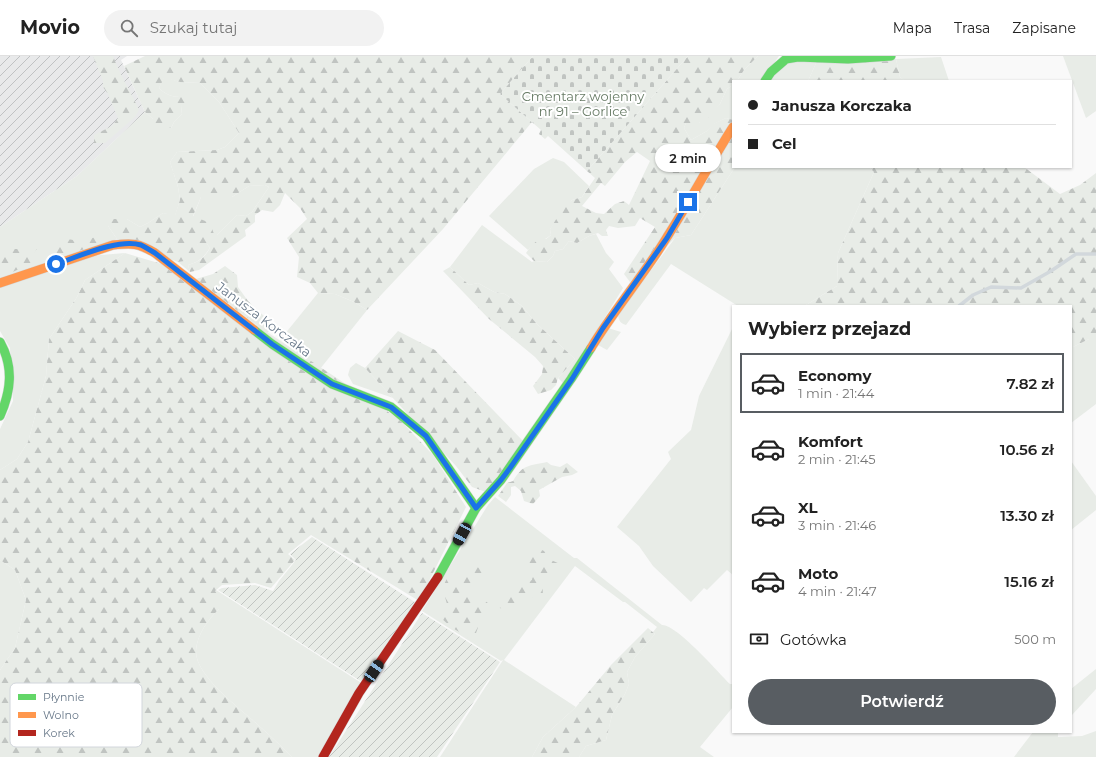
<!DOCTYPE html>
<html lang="pl">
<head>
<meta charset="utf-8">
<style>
	body { margin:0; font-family:Montserrat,sans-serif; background:#f2f2f2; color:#222; height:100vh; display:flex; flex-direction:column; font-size:15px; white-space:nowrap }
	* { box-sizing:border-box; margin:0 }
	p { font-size:13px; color:#767676 }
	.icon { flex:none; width:22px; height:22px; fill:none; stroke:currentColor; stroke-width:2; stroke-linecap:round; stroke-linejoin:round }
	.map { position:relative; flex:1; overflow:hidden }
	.sheet { position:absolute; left:732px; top:249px; width:340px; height:428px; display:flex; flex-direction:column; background:#fff; border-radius:0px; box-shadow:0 1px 3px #0004 }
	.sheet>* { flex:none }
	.banner { position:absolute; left:732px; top:24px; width:340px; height:88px; border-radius:0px; box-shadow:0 1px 3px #0004; display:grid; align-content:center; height:88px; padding:0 16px; background:#fff }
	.end { position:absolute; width:18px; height:18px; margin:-9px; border:5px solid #1a73e8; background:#fff; box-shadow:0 0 0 2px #fff }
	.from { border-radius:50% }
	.bubble { position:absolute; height:28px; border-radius:14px; background:#fff; box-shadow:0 1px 3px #0004; font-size:13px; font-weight:600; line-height:28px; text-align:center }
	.car { position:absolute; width:12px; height:24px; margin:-12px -6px; border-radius:5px; box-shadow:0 0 3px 1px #0007; background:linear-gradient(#222 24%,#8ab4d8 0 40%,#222 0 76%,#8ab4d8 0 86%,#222 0) }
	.banner b { display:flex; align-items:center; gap:14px; height:38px; font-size:15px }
	.banner b+b { border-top:1px solid #e0e0e0 }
	.banner i { width:10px; height:10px; background:#222 }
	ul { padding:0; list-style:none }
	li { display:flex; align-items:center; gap:12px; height:60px; margin:0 8px 6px; padding:0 8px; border:2px solid transparent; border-radius:0px }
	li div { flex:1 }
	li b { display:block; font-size:15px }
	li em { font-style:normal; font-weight:600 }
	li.current { border-color:#585d62 }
	li>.icon { width:36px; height:36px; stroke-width:1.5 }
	h2 { padding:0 16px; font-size:18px; line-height:48px }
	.pay { display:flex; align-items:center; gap:10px; height:44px; padding:0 16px; font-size:15px }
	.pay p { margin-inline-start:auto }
	.action { display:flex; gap:8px; margin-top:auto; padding:8px 16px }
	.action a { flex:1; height:46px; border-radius:24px; background:#585d62; color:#fff; font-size:16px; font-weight:600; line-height:46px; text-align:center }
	header { display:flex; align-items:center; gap:24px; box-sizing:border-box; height:56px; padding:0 20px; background:#fff; border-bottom:1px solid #e0e0e0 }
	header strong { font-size:19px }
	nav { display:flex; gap:22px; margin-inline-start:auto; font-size:14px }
	.search { width:280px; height:36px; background:#f2f2f2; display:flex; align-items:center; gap:10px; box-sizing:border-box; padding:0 14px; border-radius:22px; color:#767676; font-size:15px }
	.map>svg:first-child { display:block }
</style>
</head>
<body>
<header>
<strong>Movio</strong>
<div class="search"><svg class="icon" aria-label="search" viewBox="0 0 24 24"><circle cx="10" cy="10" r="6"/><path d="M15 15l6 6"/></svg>Szukaj tutaj</div>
<nav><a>Mapa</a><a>Trasa</a><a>Zapisane</a></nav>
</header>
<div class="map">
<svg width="1096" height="701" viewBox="0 0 1096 701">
	<defs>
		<pattern id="industrial-furrows" width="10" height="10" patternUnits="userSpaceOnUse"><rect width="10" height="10" fill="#e8e9ea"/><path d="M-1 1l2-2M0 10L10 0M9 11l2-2" fill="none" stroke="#c0c2c3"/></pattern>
		<pattern id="forest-firs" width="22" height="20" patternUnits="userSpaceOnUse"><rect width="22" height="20" fill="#e8ece7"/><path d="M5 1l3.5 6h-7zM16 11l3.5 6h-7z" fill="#c0c4c1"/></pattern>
		<pattern id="cemetery-stones" width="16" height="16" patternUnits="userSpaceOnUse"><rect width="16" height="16" fill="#e8ece7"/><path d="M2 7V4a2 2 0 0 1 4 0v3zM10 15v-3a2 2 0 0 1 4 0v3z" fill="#c0c4c1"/></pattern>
		<pattern id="garden-furrows" width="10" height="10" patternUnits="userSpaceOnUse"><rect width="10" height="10" fill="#e8ece7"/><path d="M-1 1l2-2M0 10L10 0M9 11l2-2" fill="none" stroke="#c0c4c1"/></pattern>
	</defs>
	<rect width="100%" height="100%" fill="#f9f9f9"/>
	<polygon fill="url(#industrial-furrows)" points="0,0 127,0 121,4 145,56 77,120 0,171"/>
	<g fill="#e8ece7">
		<polygon points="758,0 779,0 762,25 737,25 744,14"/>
		<polygon points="1063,0 1096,0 1096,55 1086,62"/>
		<polygon points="941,1 949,25 905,25 900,21 896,3"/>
		<polygon points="789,4 817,5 808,25 768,25"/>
		<path d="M164 21 180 26 200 27 219 46 239 77 225 91 217 94 177 96 170 106 178 131 180 144 175 160 163 157 148 167 140 171 127 163 108 170 117 183 0 222V171L77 120 145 56 153 63 171 72 174 66 182 58 181 50 183 41C173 41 167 40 159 32Z"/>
		<polygon points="733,29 733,64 726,62 714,68 707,75 691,84 684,72 686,67 699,67 720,48 727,33"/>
		<path d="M553 102 564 106 589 130 582 141 572 144 550 173 551 179C544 185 533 187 528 194L489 160 534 113Z"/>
		<path d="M735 111H869L874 116 838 197 837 230 806 249 799 250H738L671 208 626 269C620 267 619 265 618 259L675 182 691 179Z"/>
		<polygon points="265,129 269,131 252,156 246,160 237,159 217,179 214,179 193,161 201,141 232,141 249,130"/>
		<polygon points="482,169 532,206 534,205 547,206 553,200 555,195 563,193 569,185 577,187 589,180 596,178 606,197 614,206 609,213 623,232 564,328 558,322 575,303 536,267 522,250 505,238 494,236 478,227 469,229 450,211"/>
		<path d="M198 188H207L210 192C204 201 199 206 188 209L190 216 178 206 185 205Z"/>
		<polygon points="125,197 85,224 77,241 49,283 46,320 28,386 17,403 0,414 0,373 13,345 10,292 0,275 0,230 89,200"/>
		<polygon points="318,237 335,238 354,246 367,254 320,313 280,284"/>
		<polygon points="733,271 733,519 727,514 707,534 704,532 691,546 653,510 639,490 617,471 671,403 668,396 691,374 699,340"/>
		<polygon points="608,272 621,276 607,294 598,289"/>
		<polygon points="1089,283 1096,283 1096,348 1071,367 1071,292"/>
		<polygon points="356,307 365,312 393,342 353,328 348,319 350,312"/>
		<polygon points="1071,405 1096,440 1096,454 1071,474"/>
		<path d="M495 441 574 502H577L662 569C676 568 718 616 730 628H733V651L700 691 714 701H579L586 690 606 684 612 659 625 638 629 628 627 616 635 601 655 578 653 576 657 571 625 546H623L575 510 504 604 576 651 543 681 532 701H440L503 604 501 605 422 555 488 449Z"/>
		<polygon points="0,504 15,514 26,544 15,592 0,614"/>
		<path d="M216 534 363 628 321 701H292C281 690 270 679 258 669 241 653 195 620 196 595 197 578 208 564 219 553L215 535Z"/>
		<polygon points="1096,613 1096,633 1071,660 1071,633"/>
		<polygon points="1096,675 1096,701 1014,701 1033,676 1058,676 1058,681 1082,680"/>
	</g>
	<g fill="url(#forest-firs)" fill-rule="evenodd">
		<path d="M93 0H113C120 19 131 36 139 54L135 61 105 87H94V79L112 70 118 62 108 38 103 31V25Z"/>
		<path d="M145 0H533L500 38 532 66 443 173 367 254 354 246 335 238 318 237 310 227 297 221 299 201 287 182 307 163 300 152 285 137 280 149 273 156 262 154 255 159V166L245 174 246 180 199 214 190 216 188 209C199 206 204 202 210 192L207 188H198L194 200 185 205 178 206 117 183 108 170 111 163H127L140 171 148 167 163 157 175 159 180 144 178 131 170 106 177 96 217 94 225 91 239 77 219 46 200 27 180 26 164 22 159 32C167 40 173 41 183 41L188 46 181 50 182 58 174 66 171 72 152 70 153 63 145 56 124 10ZM265 129 269 131 252 156 246 160 237 159 217 179 214 178 210 167 193 160 201 141H232L249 130Z"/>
		<path d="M688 0H758L744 14 737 25H733V29L727 33 720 48 707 63 699 67H686L684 72 691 84 707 75 713 68 726 62 733 64V111H735L691 179 675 182 630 226 624 218 655 171 640 162 635 170 618 172 609 170 606 174 608 180H602L598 177 589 180 577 187 569 185 563 193 555 195 553 200 547 206 534 205 526 197 531 190 539 183H546L551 179 550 173 562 154 572 144 582 141 595 122 587 115ZM637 96 650 105 629 149 624 145 615 148 604 158 596 157 582 150 601 127 605 130 625 106Z"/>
		<polygon points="896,3 900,21 905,25 808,25 817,5"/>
		<polygon points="869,111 1024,111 1060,138 1080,129 1096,117 1096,283 1089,283 1071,292 1071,250 799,250 806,249 837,230 838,197 874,116"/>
		<polygon points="96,181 98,188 55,204 55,193 59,185 67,183 80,185"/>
		<polygon points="23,187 37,193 32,199 34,206 0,222 0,193 18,193"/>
		<path d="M125 197 165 209 399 363 433 399 466 451 419 545 311 479 288 498 295 504 271 532 255 527 222 529 215 535 219 541V553C208 564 197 578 196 595 195 620 241 653 258 669 270 679 281 690 292 701H0V614L15 592 26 544 15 514 0 504V414L17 403 28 386 46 320 49 283 77 241 85 224Z"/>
		<polygon points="225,210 237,219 238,231 248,245 264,260 273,272 267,277 196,223 213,218"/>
		<polygon points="450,211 469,229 478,227 494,236 505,238 522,250 536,267 575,303 558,322 556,329 551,334 538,338 533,330 542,318 543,310 535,301 489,263 443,215"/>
		<polygon points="398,275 435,294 524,386 486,436 472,431 456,410 365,312"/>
		<path d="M547 406 551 409 560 411 567 407 578 416 572 419 562 421 539 434 540 440 533 448 524 445 521 435 515 430 511 431V439L506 446 498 440 507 427 513 425C523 408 529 410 547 406Z"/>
		<path d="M532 489 544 495 549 503 562 509C553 520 541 522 543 539 530 541 521 543 514 554 504 556 499 554 496 544L504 539H509L516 530 532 524C534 510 525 508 526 494Z"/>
		<path d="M474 510 486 514V523L470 531C471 539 475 538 481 542 484 543 486 546 489 548L488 557 480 566 476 577 469 582 451 571 440 561 447 548C444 537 441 529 449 520L456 524 462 513Z"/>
		<polygon points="648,572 655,578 635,601 627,616 629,628 625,638 612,659 606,684 586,690 579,701 532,701 543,681 576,651 611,609"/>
	</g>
	<polygon fill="url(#cemetery-stones)" points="533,0 688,0 587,115 548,80 545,83 539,78 541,74 500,38"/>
	<g fill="url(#garden-furrows)">
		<polygon points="312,481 418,548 362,626 218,534 222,532 255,529 273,535 279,525 296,504 290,498"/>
		<polygon points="422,557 500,606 437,701 329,701"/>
	</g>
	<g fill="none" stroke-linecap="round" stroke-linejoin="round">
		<polyline stroke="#d2d8dc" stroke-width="3.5" points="959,250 973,239 991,231 1021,232 1051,215 1076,198 1096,198"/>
		<g stroke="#d6d7d8" stroke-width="10">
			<g id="fast">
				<polyline points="765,25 771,16 786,3 798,1 848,3 891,0"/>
				<polyline points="254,274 272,288 332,328 391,351 426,380 476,452"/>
				<path d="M0 286C14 311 11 335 0 360"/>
				<polyline points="438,521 476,452 501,424 571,323 591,292"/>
			</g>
		</g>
		<g stroke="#d6d7d8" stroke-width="10">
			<g id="slow">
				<path d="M0 227 113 189C133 187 138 187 155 197L254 274"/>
				<path d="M591 292C614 254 644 219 667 181 690 145 710 107 733 71"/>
			</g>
		</g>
		<g stroke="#d6d7d8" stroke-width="10">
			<polyline id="jam" points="323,701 359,637 438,521"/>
		</g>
		<use href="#fast" stroke="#63d668" stroke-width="9"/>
		<use href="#slow" stroke="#ff974d" stroke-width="9"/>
		<use href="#jam" stroke="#b3261e" stroke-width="9"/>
	</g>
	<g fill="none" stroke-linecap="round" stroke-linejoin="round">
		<path stroke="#1a73e8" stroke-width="5" d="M56 208C78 201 118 182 141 189 145 191 150 194 155 197L272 288 332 328 391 351 426 380 476 452 501 424 510 412 572 323 603 272 667 182 688 146"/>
	</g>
	<g text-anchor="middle" stroke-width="4" stroke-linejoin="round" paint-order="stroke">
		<g font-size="13" fill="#667a64" stroke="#fff">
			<text x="583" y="45">Cmentarz wojenny<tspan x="583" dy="15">nr 91 – Gorlice</tspan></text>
		</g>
		<g font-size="13" fill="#687889" stroke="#fff">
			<text transform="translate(264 263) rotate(37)" y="5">Janusza Korczaka</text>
		</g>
	</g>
	<rect x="10" y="627" width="132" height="64" rx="6" fill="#fff" stroke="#d2d6dc" stroke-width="1"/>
	<rect x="18" y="638" width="18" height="6" fill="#63d668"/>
	<rect x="18" y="656" width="18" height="6" fill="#ff974d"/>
	<rect x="18" y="674" width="18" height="6" fill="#b3261e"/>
	<g font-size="11" fill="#687889">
		<text x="43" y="645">Płynnie</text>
		<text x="43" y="663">Wolno</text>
		<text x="43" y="681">Korek</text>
	</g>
</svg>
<i class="end from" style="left:56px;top:208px"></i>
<i class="end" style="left:688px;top:146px"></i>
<div class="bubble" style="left:655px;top:88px;width:66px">2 min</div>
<i class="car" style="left:462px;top:478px;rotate:209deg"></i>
<i class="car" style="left:374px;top:615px;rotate:34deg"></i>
<div class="banner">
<b><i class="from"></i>Janusza Korczaka</b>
<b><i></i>Cel</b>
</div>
<section class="sheet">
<h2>Wybierz przejazd</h2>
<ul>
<li class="current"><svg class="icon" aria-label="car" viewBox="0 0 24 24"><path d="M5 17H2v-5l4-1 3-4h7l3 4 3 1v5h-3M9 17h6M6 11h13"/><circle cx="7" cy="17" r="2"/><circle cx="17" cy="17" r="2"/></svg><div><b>Economy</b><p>1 min · 21:44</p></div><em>7.82 zł</em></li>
<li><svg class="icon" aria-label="car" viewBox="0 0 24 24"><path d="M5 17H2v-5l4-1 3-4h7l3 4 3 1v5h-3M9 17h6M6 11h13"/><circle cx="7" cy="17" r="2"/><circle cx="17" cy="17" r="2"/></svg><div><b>Komfort</b><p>2 min · 21:45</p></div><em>10.56 zł</em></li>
<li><svg class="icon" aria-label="car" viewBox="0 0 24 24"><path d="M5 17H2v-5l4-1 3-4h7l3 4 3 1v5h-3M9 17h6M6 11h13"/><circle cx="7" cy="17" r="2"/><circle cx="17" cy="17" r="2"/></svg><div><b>XL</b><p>3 min · 21:46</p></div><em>13.30 zł</em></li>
<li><svg class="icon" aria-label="car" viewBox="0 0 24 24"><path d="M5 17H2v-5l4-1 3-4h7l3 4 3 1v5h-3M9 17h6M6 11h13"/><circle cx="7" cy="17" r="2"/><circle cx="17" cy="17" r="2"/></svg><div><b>Moto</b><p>4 min · 21:47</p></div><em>15.16 zł</em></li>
</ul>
<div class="pay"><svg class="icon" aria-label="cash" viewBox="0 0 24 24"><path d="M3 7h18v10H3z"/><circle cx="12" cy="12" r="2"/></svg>Gotówka<p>500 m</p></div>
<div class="action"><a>Potwierdź</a></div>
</section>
</div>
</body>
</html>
